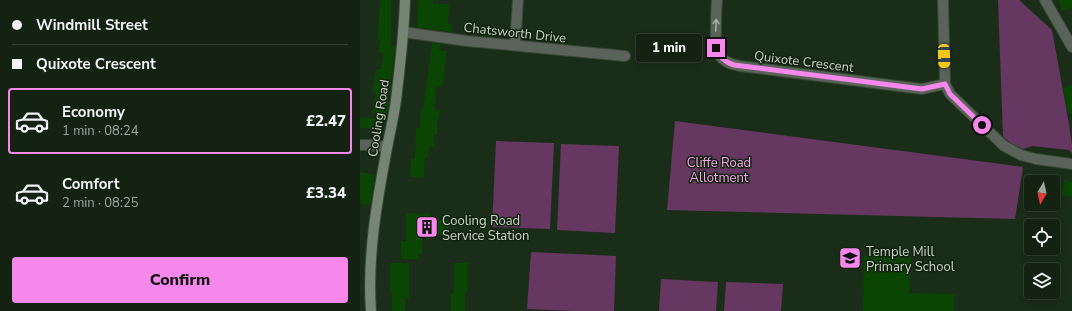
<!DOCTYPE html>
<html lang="en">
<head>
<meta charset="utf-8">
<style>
	body { margin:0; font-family:"Nunito Sans",sans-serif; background:#1d2a1b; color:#f1f3f6; height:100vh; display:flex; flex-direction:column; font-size:15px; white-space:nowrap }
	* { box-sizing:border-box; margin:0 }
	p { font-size:13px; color:#9da49f }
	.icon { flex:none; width:22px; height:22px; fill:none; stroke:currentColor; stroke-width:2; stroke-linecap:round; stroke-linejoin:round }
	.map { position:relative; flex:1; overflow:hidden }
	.sheet { display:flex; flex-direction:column; background:#142212; width:360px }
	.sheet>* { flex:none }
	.hud { display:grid; align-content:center; height:88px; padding:0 12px; background:#142212 }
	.needle { width:26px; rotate:189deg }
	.tools { position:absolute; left:664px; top:175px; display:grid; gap:8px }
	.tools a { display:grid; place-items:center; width:36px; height:36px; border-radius:4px; background:#142212; box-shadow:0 2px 6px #0003,0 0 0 1px #333f32; font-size:20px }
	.end { position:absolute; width:18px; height:18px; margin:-9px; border:5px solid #f788eb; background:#111; box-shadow:0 0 0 2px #111 }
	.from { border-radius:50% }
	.bubble { position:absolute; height:28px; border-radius:4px; background:#142212; box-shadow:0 2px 6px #0003,0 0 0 1px #333f32; font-size:13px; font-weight:800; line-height:28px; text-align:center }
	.car { position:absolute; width:12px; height:24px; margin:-12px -6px; border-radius:5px; box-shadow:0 0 3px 1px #0007; background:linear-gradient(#f5c518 24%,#345 0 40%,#f5c518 0 76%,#345 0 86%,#f5c518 0) }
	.hud b { display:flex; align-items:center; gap:14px; height:38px; font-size:15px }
	.hud b+b { border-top:1px solid #333f32 }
	.hud i { width:10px; height:10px; background:#f1f3f6 }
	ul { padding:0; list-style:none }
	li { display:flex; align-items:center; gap:12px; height:66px; margin:0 8px 6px; padding:0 4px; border:2px solid transparent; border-radius:4px }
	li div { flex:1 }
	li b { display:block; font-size:15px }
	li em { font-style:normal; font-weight:800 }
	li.current { border-color:#f788eb }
	li>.icon { width:36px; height:36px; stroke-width:1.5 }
	.cta { display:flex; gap:8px; margin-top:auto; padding:8px 12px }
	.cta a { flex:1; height:46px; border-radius:4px; background:#f788eb; color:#111; font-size:16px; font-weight:800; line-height:46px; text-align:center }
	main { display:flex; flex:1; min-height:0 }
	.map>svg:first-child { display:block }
</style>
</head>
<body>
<main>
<section class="sheet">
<div class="hud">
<b><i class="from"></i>Windmill Street</b>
<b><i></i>Quixote Crescent</b>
</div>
<ul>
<li class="current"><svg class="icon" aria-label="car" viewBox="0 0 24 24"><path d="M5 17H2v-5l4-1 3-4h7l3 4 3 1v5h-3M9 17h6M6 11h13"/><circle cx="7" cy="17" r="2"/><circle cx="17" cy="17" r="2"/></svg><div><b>Economy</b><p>1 min · 08:24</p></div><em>£2.47</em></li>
<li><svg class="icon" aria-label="car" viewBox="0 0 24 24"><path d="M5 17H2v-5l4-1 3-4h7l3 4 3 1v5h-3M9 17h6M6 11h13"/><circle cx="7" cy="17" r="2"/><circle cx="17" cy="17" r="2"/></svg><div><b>Comfort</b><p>2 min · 08:25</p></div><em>£3.34</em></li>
</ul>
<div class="cta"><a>Confirm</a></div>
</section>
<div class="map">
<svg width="712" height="311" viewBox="0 0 712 311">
	<rect width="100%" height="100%" fill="#1a2d18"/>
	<g fill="#663861">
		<polygon points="638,0 659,0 692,30 709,124 712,145 712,153 709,150 672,146 663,149 650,143 643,136"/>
		<polygon points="315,121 663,167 655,219 307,210"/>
		<polygon points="136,141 194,143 190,229 132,227"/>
		<polygon points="201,144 259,146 255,233 197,230"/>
		<polygon points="171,252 256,256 254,311 214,311 167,309"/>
		<polygon points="301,279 358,282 356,311 299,311"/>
		<polygon points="366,282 423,284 421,311 364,311"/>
	</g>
	<g fill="#0b4503">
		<polygon points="20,0 31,0 31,46 35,46 27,115 12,113 16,93 12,92 16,69 21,69 24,53 18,52 20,40 18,40 18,31"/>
		<polygon points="58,0 73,0 73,4 89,4 88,24 92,24 92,32 57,27"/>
		<polygon points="699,0 712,0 712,8 702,11"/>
		<polygon points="72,43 80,44 79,50 87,51 83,84 82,83 81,87 77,86 74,109 80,110 79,118 77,118 77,135 74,135 74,147 69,147 68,157 65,157 64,178 50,177 51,159 55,159 56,128 60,128 61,109 63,109"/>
		<polygon points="712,85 712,113 708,113 703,87"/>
		<polygon points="0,117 17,119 16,129 0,128"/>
		<polygon points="0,172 15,175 10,205 0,204 1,199 0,199"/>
		<polygon points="704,180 712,182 712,197 702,195"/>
		<polygon points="46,213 71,214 71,219 88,219 88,235 62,235 62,254 58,254 58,259 41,259 41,241 46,241"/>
		<polygon points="504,256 551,258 549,293 594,294 594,311 503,311"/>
		<polygon points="30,263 49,263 49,298 45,298 45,311 32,311 32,292 30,292"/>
		<polygon points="94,263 108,263 108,291 105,291 105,311 91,311 91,293 94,293"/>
	</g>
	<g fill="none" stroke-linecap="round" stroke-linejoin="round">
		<g stroke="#364834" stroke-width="12">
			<g id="street">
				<path d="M357 0C356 10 356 19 356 29 355 50 356 62 380 66L562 89 585 84"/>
				<polyline points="583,0 585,84 590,94 644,146 661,155 676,159 712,164"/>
				<polyline points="685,0 712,47"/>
				<polyline points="43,32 107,41 265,56"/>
				<polyline points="155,45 158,0"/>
				<polyline points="0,145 9,145 27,147"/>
			</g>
		</g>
		<g stroke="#364834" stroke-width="12">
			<path id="secondary" d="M11 311C7 257 17 201 27 148 30 132 34 116 36 100 40 67 44 33 45 0"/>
		</g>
		<use href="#street" stroke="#5a6359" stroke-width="10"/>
		<use href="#secondary" stroke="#778574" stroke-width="10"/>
	</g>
	<defs><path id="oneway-shaft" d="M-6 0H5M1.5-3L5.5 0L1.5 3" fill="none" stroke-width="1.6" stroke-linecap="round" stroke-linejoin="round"/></defs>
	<use stroke="#a3aea2" href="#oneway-shaft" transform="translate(356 25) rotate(-88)"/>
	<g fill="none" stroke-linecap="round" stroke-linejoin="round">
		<path stroke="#f788eb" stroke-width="5" d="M356 48C359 57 364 62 374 65L562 89 585 84 590 94 622 125"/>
	</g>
	<defs>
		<g id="building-square" transform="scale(1.15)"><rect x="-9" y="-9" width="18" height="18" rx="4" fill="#f788eb" stroke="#11230e"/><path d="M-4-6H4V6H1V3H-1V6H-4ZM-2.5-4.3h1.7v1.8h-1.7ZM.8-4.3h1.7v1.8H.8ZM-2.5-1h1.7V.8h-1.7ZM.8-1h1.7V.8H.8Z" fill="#111"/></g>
		<g id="school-square" transform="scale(1.15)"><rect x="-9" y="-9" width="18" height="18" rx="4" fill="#f788eb" stroke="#11230e"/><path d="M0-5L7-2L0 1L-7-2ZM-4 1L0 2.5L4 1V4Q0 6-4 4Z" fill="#111"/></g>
	</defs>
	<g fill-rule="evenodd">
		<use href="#building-square" x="67" y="227"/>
		<use href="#school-square" x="490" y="258"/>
	</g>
	<g text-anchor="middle" stroke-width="3" stroke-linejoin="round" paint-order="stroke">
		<g font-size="13" fill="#cbd6c9" stroke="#11230e">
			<text transform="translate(155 32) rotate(6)" y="5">Chatsworth Drive</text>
			<text transform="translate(444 61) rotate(7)" y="5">Quixote Crescent</text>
			<text transform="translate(18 118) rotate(-81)" y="5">Cooling Road</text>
		</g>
		<g font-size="13" fill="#fca5f1" stroke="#11230e">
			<text x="359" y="167">Cliffe Road<tspan x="359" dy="15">Allotment</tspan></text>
		</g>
		<g font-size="13" fill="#cbd6c9" stroke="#11230e" text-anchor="start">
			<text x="82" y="225">Cooling Road<tspan x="82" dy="15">Service Station</tspan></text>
			<text x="506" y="256">Temple Mill<tspan x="506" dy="15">Primary School</tspan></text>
		</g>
	</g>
</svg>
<div class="tools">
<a><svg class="needle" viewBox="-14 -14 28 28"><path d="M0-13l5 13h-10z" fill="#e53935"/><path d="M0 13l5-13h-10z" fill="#9da49f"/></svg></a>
<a><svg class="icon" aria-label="locate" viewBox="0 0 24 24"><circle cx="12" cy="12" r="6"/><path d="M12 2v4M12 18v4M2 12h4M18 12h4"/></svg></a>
<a><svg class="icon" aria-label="layers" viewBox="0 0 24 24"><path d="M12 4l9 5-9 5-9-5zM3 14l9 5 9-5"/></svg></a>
</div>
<i class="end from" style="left:622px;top:125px"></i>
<i class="end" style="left:356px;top:48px"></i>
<div class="bubble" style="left:276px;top:34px;width:66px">1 min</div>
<i class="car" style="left:584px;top:56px;rotate:178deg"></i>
</div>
</main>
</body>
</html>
